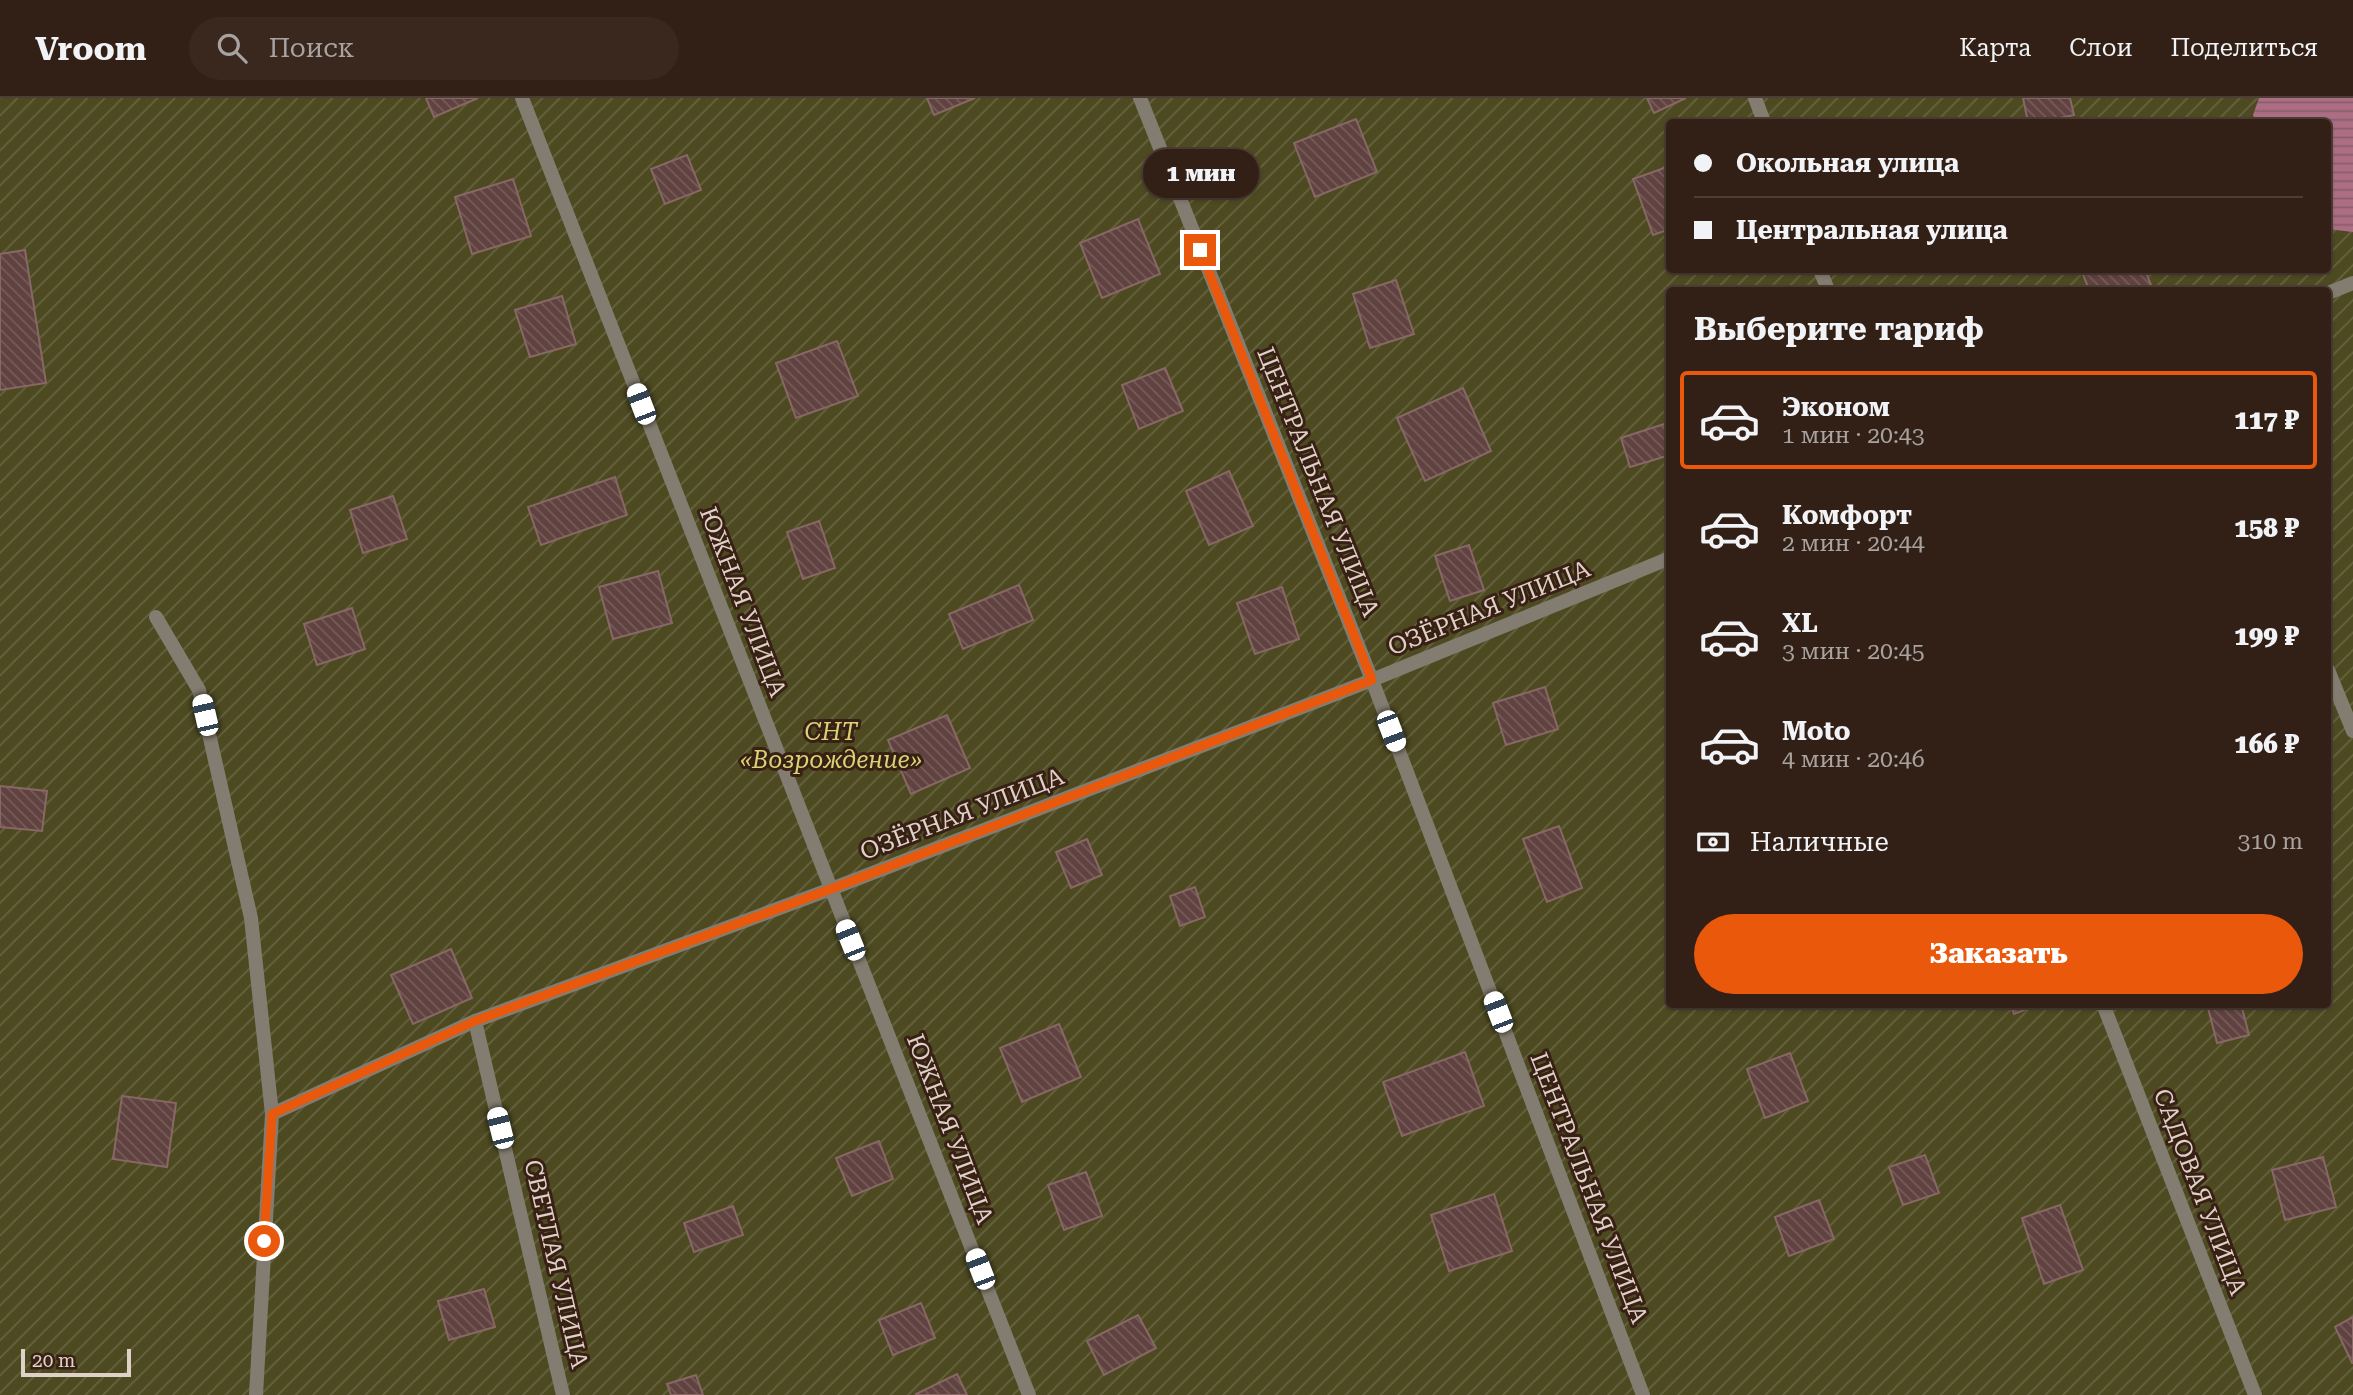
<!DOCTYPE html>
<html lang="ru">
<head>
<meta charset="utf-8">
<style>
	body { margin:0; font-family:"Roboto Serif",serif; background:#3a281f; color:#f1f3f6; height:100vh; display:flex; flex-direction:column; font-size:26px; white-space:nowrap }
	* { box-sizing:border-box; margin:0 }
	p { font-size:23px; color:#a8a3a1 }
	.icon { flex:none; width:38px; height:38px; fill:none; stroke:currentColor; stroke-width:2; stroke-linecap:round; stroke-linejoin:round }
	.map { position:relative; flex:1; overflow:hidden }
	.panel { position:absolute; left:1666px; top:189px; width:665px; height:721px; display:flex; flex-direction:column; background:#322016; border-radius:7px; box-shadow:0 2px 5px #0004,0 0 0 2px #4d3e35 }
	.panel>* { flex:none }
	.hud { position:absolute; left:1666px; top:21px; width:665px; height:154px; border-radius:7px; box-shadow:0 2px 5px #0004,0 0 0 2px #4d3e35; display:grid; align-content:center; height:154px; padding:0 28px; background:#322016 }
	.scale { position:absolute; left:21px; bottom:18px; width:110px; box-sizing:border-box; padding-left:7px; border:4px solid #e0d1c8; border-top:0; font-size:19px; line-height:24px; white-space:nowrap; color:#e0d1c8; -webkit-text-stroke:5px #382114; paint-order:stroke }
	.end { position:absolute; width:32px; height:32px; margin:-16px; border:9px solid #ea580c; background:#fff; box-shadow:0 0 0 4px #fff }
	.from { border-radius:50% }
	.bubble { position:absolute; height:49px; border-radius:24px; background:#322016; box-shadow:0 2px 5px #0004,0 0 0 2px #4d3e35; font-size:23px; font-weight:800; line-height:49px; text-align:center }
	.car { position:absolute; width:21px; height:42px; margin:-21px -10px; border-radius:9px; box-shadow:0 0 5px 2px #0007; background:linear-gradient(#fff 24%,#345 0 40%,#fff 0 76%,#345 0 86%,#fff 0) }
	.hud b { display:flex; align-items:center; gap:24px; height:66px; font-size:26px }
	.hud b+b { border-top:2px solid #4d3e35 }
	.hud i { width:18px; height:18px; background:#f1f3f6 }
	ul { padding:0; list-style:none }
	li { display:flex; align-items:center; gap:21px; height:98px; margin:0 14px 10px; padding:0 14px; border:4px solid transparent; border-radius:7px }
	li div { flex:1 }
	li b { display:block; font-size:26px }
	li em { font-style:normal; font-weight:800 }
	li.active { border-color:#ea580c }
	li>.icon { width:63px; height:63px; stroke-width:1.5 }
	h2 { padding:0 28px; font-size:32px; line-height:84px }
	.pay { display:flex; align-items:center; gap:18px; height:77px; padding:0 28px; font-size:26px }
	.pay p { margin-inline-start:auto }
	.primary-button { display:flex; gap:14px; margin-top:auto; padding:14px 28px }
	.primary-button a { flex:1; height:80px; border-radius:42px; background:#ea580c; color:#fff; font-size:28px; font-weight:800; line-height:80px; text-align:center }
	header { display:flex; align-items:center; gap:42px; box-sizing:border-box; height:98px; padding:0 35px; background:#322016; border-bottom:2px solid #4d3e35 }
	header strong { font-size:33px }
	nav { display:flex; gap:38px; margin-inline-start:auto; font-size:24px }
	.search { width:490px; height:63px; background:#3a281f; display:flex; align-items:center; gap:18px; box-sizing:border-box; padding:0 24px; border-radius:38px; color:#a8a3a1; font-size:26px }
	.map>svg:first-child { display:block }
</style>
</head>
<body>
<header>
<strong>Vroom</strong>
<div class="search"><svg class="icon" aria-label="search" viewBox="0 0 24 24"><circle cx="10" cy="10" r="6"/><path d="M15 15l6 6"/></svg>Поиск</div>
<nav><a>Карта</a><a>Слои</a><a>Поделиться</a></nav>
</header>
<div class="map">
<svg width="2353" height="1297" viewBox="0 0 2353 1297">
	<defs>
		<pattern id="garden-furrows" width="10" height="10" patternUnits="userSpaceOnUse" patternTransform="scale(1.75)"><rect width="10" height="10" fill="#4d4a22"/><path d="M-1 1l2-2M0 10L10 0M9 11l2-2" fill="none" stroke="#666341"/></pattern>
		<pattern id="water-rules" width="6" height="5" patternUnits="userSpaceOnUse" patternTransform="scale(1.75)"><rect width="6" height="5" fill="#ad6e84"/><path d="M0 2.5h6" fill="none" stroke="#885e6b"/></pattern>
		<pattern id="building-back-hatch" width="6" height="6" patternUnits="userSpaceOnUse" patternTransform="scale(1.75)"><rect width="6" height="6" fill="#604240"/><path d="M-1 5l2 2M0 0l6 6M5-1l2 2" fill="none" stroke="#765c5a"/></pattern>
	</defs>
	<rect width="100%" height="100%" fill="#432b1e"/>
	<path fill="url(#garden-furrows)" fill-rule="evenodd" d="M0 0H2344L2353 10V1297H0ZM1670 24H2328V172H1670ZM1670 192H2328V906H1670Z"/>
	<polygon fill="url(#water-rules)" points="2259,0 2353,0 2353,134 2328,131 2328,24 2256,24 2253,17"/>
	<g fill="url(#building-back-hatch)" stroke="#886865" stroke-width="2">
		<polygon points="426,0 478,0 434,19"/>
		<polygon points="927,0 975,0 934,17"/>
		<polygon points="1647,0 1686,0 1654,15"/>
		<polygon points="2023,0 2070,0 2074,17 2041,24 2028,24"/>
		<polygon points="1356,21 1377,74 1315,99 1294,45"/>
		<polygon points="687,57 701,92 665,106 651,71"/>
		<polygon points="1670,68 1670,131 1653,137 1633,81"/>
		<polygon points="513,81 531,138 472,156 455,99"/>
		<polygon points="1138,121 1160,176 1102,200 1080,145"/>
		<polygon points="25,152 46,285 0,292 0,156"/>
		<polygon points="2094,172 2145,172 2153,192 2089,192 2083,176"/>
		<polygon points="1396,182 1414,236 1370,250 1353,196"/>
		<polygon points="562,198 576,246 530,259 515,212"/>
		<polygon points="837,243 858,298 796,320 776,265"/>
		<polygon points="1165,270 1183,313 1139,331 1122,287"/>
		<polygon points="1463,290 1491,353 1425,383 1397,320"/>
		<polygon points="1664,326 1670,346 1670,357 1630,369 1621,340"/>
		<polygon points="1229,373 1253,428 1209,447 1186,393"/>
		<polygon points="615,379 627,417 541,447 528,409"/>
		<polygon points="393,398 407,441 363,455 350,412"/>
		<polygon points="819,423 835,470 803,481 787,434"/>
		<polygon points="1469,447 1484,492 1450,503 1435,458"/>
		<polygon points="658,473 672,525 613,541 599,489"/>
		<polygon points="1019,487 1033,522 963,551 949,516"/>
		<polygon points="1282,489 1299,541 1255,556 1237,505"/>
		<polygon points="352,510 365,551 317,567 304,526"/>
		<polygon points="1545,589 1558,631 1506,647 1493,605"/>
		<polygon points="947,617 970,670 911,696 888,642"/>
		<polygon points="0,688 47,693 42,733 0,729"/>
		<polygon points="1559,728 1582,790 1547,804 1523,741"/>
		<polygon points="1087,741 1102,777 1071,790 1056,754"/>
		<polygon points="1195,789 1205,819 1180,828 1170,798"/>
		<polygon points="451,851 472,900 413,926 391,877"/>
		<polygon points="2011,906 2040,906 2014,916"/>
		<polygon points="2207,906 2241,906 2249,937 2217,945"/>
		<polygon points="1059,926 1081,979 1022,1004 1000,950"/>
		<polygon points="1465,954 1484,1008 1402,1038 1383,984"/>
		<polygon points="1790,955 1808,1003 1765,1020 1747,971"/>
		<polygon points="122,998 176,1005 167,1069 113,1061"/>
		<polygon points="879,1043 893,1081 852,1098 836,1060"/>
		<polygon points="1925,1057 1939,1095 1903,1107 1889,1069"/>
		<polygon points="2323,1059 2336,1109 2285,1122 2272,1072"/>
		<polygon points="1086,1074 1102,1118 1064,1132 1048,1087"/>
		<polygon points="1494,1096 1512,1153 1449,1173 1431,1117"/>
		<polygon points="1819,1102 1834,1141 1789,1158 1775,1119"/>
		<polygon points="2060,1107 2083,1172 2044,1186 2022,1120"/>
		<polygon points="733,1108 743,1137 694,1154 684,1125"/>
		<polygon points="484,1191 495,1229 449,1242 438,1203"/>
		<polygon points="921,1205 935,1240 893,1257 879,1222"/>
		<polygon points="1138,1217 1156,1250 1104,1277 1087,1243"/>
		<polygon points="2353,1219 2353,1265 2352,1265 2335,1229"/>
		<polygon points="957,1276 967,1297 917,1297 916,1296"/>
		<polygon points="696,1277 703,1297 671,1297 667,1286"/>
	</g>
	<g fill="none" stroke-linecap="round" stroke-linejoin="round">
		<g stroke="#837c70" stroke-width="14">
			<polyline points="522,0 1029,1297"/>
			<polyline points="1140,0 1372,582 1643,1297"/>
			<polyline points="1755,0 1764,24"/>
			<polyline points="1820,172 1828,192"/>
			<polyline points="2328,195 2353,185"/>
			<polyline points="156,519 199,592 251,820 272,1016 256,1297"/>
			<polyline points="2328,572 2353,633"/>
			<polyline points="2103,906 2255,1297"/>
			<polyline points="475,923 563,1297"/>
			<polyline points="272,1016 475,923 831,791 1372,582 1670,460"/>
		</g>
	</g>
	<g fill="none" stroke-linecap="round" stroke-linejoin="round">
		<polyline stroke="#ea580c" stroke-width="9" points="264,1143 272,1016 475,923 831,791 1372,582 1200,152"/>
	</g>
	<g text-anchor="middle" stroke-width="6" stroke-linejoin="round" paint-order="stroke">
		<g font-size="24" fill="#e0d1c8" stroke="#382114">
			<text transform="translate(1318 384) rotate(68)" y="8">ЦЕНТРАЛЬНАЯ УЛИЦА</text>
			<text transform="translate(743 504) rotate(69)" y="8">ЮЖНАЯ УЛИЦА</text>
			<text transform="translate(1489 510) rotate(-22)" y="8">ОЗЁРНАЯ УЛИЦА</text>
			<text transform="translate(962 716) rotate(-21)" y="8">ОЗЁРНАЯ УЛИЦА</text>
			<text transform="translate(950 1031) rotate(69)" y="8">ЮЖНАЯ УЛИЦА</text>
			<text transform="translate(1589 1090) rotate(69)" y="8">ЦЕНТРАЛЬНАЯ УЛИЦА</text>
			<text transform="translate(2200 1094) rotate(69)" y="8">САДОВАЯ УЛИЦА</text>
			<text transform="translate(556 1166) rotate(77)" y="8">СВЕТЛАЯ УЛИЦА</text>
		</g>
		<g font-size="24" font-style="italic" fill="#d9d275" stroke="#382114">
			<text x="831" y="642">СНТ<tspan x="831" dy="28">«Возрождение»</tspan></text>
		</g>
	</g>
</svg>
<div class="scale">20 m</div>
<i class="end from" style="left:264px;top:1143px"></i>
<i class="end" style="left:1200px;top:152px"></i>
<div class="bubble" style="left:1143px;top:51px;width:116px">1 мин</div>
<i class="car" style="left:641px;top:306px;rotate:339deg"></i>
<i class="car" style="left:205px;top:617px;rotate:347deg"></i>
<i class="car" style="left:1391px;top:633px;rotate:159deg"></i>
<i class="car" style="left:850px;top:842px;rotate:338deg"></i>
<i class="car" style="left:1498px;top:914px;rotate:339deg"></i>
<i class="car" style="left:500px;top:1030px;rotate:346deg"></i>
<i class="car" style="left:980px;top:1171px;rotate:339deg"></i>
<div class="hud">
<b><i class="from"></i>Окольная улица</b>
<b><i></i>Центральная улица</b>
</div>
<section class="panel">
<h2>Выберите тариф</h2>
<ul>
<li class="active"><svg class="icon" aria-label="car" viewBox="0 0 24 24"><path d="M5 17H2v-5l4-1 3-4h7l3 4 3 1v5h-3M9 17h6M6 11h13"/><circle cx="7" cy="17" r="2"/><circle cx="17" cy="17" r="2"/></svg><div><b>Эконом</b><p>1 мин · 20:43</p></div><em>117 ₽</em></li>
<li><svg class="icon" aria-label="car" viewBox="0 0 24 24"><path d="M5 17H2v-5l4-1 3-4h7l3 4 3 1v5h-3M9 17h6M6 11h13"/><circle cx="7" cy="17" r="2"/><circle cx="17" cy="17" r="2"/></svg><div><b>Комфорт</b><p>2 мин · 20:44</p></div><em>158 ₽</em></li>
<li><svg class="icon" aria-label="car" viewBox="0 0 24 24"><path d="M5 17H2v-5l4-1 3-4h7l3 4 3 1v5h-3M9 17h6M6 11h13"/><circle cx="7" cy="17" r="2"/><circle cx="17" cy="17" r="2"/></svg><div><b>XL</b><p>3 мин · 20:45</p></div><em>199 ₽</em></li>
<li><svg class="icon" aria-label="car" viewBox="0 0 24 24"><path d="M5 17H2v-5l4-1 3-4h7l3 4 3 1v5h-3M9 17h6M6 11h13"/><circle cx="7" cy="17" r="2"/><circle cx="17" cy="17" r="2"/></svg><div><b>Moto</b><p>4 мин · 20:46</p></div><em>166 ₽</em></li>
</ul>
<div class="pay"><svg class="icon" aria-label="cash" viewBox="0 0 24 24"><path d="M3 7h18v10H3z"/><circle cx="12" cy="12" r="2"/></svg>Наличные<p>310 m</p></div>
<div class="primary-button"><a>Заказать</a></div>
</section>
</div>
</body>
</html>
